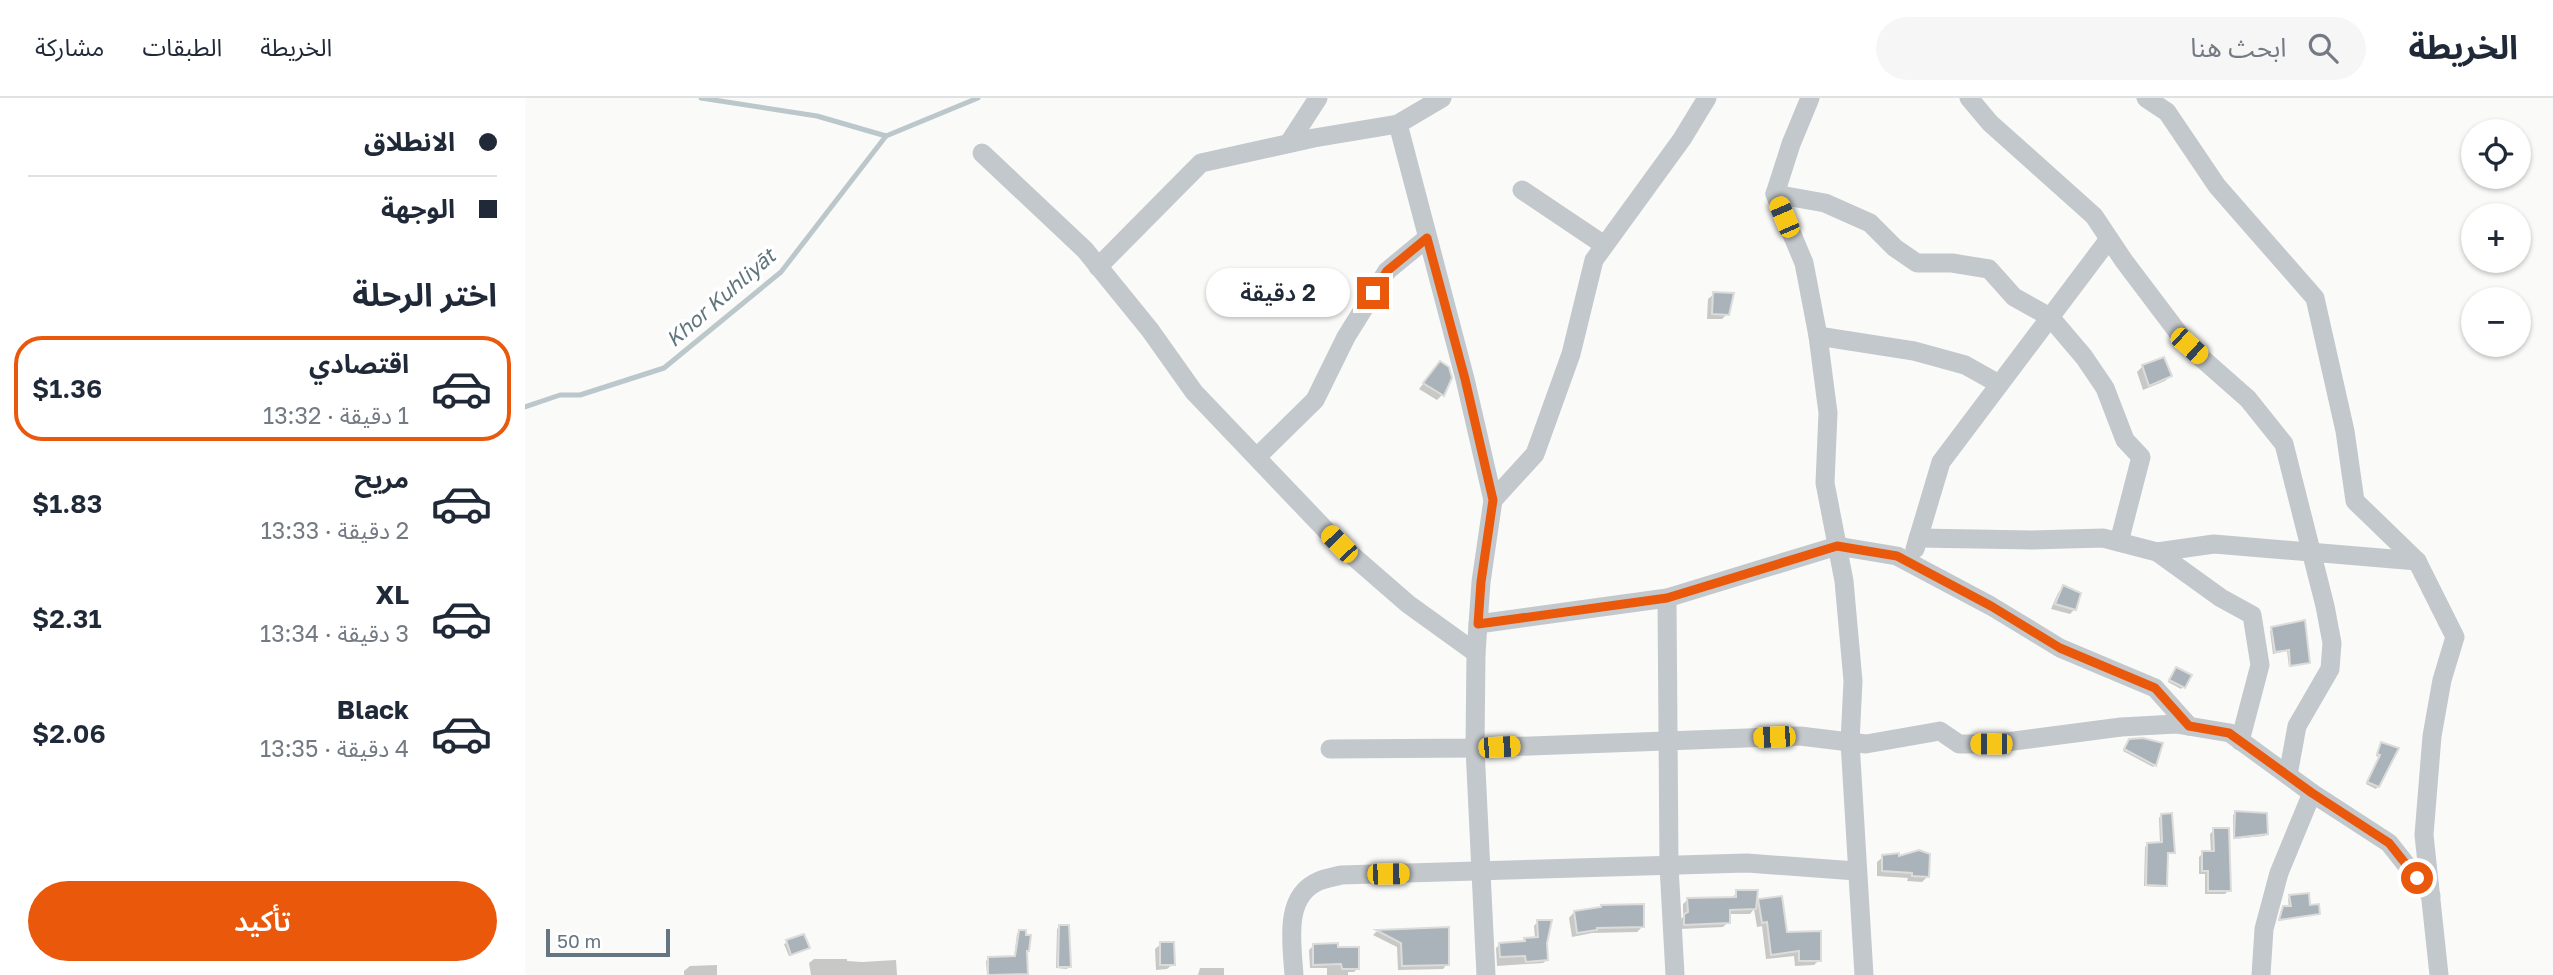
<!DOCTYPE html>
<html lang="ar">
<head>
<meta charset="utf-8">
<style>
	body { margin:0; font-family:"Golos Text","Noto Sans Arabic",sans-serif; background:#f6f6f7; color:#1f2937; direction:rtl; height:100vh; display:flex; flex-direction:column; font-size:26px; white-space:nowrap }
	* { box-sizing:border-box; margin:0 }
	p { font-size:23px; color:#747a83 }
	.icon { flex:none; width:38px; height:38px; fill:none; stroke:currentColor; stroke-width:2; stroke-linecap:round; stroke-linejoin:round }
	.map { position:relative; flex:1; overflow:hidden; direction:ltr }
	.drawer { display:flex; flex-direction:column; background:#fff; width:525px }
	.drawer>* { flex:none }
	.hud { display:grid; align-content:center; height:154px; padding:0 28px; background:#fff }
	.tools { position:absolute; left:1936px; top:21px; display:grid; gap:14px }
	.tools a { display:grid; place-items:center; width:70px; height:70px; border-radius:50%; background:#fff; box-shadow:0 2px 5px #0004; font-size:35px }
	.scale { position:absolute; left:21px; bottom:18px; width:124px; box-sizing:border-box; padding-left:7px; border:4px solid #657683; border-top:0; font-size:19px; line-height:24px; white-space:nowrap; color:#657683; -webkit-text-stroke:5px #fff; paint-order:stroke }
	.end { position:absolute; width:32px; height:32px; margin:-16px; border:9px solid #ea580c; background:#fff; box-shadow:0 0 0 4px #fff }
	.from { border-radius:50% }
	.bubble { position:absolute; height:49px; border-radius:24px; background:#fff; box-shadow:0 2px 5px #0004; font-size:23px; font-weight:600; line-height:49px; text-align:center; direction:rtl }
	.car { position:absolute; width:21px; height:42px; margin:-21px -10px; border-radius:9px; box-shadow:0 0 5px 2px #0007; background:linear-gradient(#f5c518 24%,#345 0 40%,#f5c518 0 76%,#345 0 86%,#f5c518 0) }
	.hud b { display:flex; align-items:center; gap:24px; height:66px; font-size:26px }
	.hud b+b { border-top:2px solid #e0e1e3 }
	.hud i { width:18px; height:18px; background:#1f2937 }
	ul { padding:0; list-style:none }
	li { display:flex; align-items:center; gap:21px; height:105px; margin:0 14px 10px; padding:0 14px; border:4px solid transparent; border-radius:28px }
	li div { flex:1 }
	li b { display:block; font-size:26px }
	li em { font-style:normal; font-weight:600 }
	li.current { border-color:#ea580c }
	li>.icon { width:63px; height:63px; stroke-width:1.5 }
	h2 { padding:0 28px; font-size:32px; line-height:84px }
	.cta { display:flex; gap:14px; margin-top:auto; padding:14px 28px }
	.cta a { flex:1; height:80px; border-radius:42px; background:#ea580c; color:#fff; font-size:28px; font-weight:600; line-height:80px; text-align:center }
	header { display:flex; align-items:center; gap:42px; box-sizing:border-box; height:98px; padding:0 35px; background:#fff; border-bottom:2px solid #e0e1e3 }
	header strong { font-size:33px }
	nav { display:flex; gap:38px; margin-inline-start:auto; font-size:24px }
	.search { width:490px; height:63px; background:#f6f6f7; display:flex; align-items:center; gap:18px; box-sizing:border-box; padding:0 24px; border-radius:38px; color:#747a83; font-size:26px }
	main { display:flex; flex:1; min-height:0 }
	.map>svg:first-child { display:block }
</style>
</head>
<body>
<header>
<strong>الخريطة</strong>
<div class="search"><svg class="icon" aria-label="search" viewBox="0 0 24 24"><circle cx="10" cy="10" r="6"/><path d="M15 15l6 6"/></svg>ابحث هنا</div>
<nav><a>الخريطة</a><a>الطبقات</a><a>مشاركة</a></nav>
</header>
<main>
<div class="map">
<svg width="2028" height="877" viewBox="0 0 2028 877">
	<rect width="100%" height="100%" fill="#fafaf8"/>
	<g fill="#0003">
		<polygon points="1189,196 1202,216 1197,221 1182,221 1183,201"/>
		<polygon points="1618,268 1645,278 1640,283 1618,292 1612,274"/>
		<polygon points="910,271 917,297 912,302 894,291"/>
		<polygon points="1539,489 1550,511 1545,516 1526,511 1533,495"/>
		<polygon points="1747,531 1783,564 1764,569 1762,553 1748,556 1745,533"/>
		<polygon points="1649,573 1665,578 1656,591 1643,584"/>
		<polygon points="1604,643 1630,667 1628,669 1598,653"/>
		<polygon points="1856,646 1853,688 1851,691 1841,686 1854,659 1851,658"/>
		<polygon points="1710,715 1742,736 1739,738 1708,741 1708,717"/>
		<polygon points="1636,717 1648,754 1641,756 1640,787 1638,789 1619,788 1620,749 1623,746 1635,746 1634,720"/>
		<polygon points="1689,732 1704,792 1700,796 1680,796 1680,776 1674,776 1674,759 1678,755 1686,755 1685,736"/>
		<polygon points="1358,759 1373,761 1402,779 1397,784 1382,783 1383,780 1352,778 1352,764"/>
		<polygon points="1212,794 1230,807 1234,803 1261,836 1294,862 1289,867 1270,868 1269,858 1241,861 1237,828 1232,829 1229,811 1225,816 1203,816 1203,824 1198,829 1155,831 1155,822 1158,819 1158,806 1163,801 1207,800"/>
		<polygon points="1765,799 1784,809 1793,815 1753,823 1756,812 1764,810 1763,801"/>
		<polygon points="1049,814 1117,829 1112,834 1067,835 1047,839 1044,820"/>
		<polygon points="1012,824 1021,845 1022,862 1018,865 972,868 971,850 975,846 997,845 1000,842 1010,841 1009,828"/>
		<polygon points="535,828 544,868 542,871 531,870 532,831"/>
		<polygon points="875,833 922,866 918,871 873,872 872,849 848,837 851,834"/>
		<polygon points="494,834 500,855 501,875 499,877 462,877 461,863 464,860 489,860 492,836"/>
		<polygon points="278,838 280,852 264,858 259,846"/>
		<polygon points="636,846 648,866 642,871 631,872 630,851"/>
		<polygon points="788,848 812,850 833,870 829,874 823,874 823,877 802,877 802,870 785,870 784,852"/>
		<polygon points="289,861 322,861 322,863 337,864 371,862 372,877 286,877 284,865"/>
		<polygon points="192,867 192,877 159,877 159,873 165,868"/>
		<polygon points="675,870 699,870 699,877 673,877"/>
	</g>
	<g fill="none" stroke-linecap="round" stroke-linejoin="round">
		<g stroke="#bbc7cb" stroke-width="5">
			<polyline points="176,0 292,18 361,38"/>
			<polyline points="0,309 35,297 55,297 139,270 256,174 361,38 453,0"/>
		</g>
	</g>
	<g fill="#aab3b9" stroke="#dcdcda" stroke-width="2">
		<polygon points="1188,194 1209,195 1204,217 1187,216"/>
		<polygon points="1639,259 1647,278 1624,288 1617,267"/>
		<polygon points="915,263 924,269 927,280 919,298 898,285"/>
		<polygon points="1538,487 1556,495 1551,512 1530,506"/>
		<polygon points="1780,522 1785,565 1765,568 1764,552 1750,554 1746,529"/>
		<polygon points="1651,569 1667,577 1660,590 1644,582"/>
		<polygon points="1618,640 1638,645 1631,668 1599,651 1604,641"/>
		<polygon points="1856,644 1874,650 1854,689 1842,684 1855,657 1852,656"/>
		<polygon points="1710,713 1742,715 1743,736 1709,740"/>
		<polygon points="1647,715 1650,755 1643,755 1642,788 1621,787 1622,745 1637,744 1636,716"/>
		<polygon points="1688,730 1704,730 1706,793 1683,793 1683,773 1677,773 1677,753 1689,753"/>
		<polygon points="1394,752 1405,756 1404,779 1387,778 1387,775 1357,773 1357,757 1374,755 1374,758"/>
		<polygon points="1211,792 1233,792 1231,811 1205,812 1205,825 1159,827 1159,816 1163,814 1162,800 1211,799"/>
		<polygon points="1784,795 1785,807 1794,806 1795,816 1754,822 1758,808 1766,808 1764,797"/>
		<polygon points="1257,798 1262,834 1296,833 1296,863 1274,863 1274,853 1246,857 1242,824 1237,825 1233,801"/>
		<polygon points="1119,806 1119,829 1072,830 1072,832 1052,835 1049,813 1076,809 1076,807"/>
		<polygon points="1012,822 1027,822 1022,845 1023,862 1001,864 1000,858 975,859 974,845 1000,843 999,840 1013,839"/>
		<polygon points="534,827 544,827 546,869 533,869"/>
		<polygon points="924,829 924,867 877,868 876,845 851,832"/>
		<polygon points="494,832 501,832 501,837 506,837 504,853 502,853 503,876 463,877 463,859 490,858"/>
		<polygon points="279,836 285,850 266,857 261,842"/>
		<polygon points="635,844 649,844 650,867 635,867"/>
		<polygon points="813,845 813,849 834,849 834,871 817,871 816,866 788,867 788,846"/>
	</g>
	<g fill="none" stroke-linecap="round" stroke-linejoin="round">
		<g stroke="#c3c8cc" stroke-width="19">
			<polyline points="1285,0 1266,46 1250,96 1279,165 1293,238 1303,315 1300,385 1319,483 1328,583 1325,644 1339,877"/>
			<polyline points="1444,0 1465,25 1569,118 1599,163 1664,249 1723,301 1759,346 1800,508 1807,545 1805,571 1772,628 1763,677"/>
			<polyline points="1621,0 1642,14 1692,88 1790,200 1820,333 1830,403 1892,463 1930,539 1917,582 1907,638 1899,737 1914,877"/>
			<polyline points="873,26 940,281 968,402 956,484 951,555 950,650 961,877"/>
			<polyline points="764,45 793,0"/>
			<polyline points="457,55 560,152 625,232 669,294 814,446 883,506 951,555"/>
			<polyline points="997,92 1079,147"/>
			<polyline points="1250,96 1300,105 1345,125 1370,150 1392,165 1427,165 1464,171 1489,199 1525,219 1559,259 1580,290 1600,342 1616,359 1594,444"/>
			<polyline points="573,169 676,65 789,40 873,26 917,0"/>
			<polyline points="1293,238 1389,253 1440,267 1474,286"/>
			<polyline points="732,359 790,302 821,239 862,173 902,140"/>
			<polyline points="968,402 1010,356 1046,256 1069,162 1157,41 1182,0"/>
			<polyline points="1393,440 1507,442 1578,440 1632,454 1696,500 1727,517 1735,567 1715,643"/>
			<polyline points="1390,451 1416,364 1584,141"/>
			<polyline points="1632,454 1689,446 1892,463"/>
			<polyline points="1142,500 1144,768 1150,877"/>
			<polyline points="953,526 1142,500 1312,448 1372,458 1466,508 1535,550 1630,590 1664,628"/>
			<polyline points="805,651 950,650 1275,638 1341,646 1415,633 1434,646 1466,646 1596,629 1651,626 1705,635 1787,695 1864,745 1906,798"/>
			<path d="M769 877C767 846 758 798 794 783 801 780 809 779 816 777L1222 765 1331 773"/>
			<polyline points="1736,877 1739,831 1754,775 1787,695"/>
		</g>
	</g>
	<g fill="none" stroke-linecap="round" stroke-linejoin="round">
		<polyline stroke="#ea580c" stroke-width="9" points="848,195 862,173 902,140 940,281 968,402 956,484 953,526 1142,500 1312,448 1372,458 1466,508 1535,550 1630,590 1664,628 1704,635 1787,695 1864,745 1892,780"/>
	</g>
	<g text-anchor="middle" stroke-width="7" stroke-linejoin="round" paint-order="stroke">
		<g font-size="21" font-style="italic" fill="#60757c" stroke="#fff">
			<text transform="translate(196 200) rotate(-41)" y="7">Khor Kuhliyāt</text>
		</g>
	</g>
</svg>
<div class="tools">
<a><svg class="icon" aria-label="locate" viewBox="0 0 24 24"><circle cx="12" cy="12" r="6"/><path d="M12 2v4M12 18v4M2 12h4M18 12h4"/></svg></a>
<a>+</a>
<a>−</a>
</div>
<div class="scale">50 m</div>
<i class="end from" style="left:1892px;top:780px"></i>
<i class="end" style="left:848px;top:195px"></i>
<div class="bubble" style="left:681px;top:170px;width:144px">2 دقيقة</div>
<i class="car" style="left:1259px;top:119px;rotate:337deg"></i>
<i class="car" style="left:1664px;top:248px;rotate:132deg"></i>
<i class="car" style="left:814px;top:446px;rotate:316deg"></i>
<i class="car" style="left:1249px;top:639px;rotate:268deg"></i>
<i class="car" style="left:1466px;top:646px;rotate:270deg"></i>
<i class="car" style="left:974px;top:649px;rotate:87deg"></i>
<i class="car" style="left:863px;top:776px;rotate:89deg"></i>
</div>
<section class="drawer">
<div class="hud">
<b><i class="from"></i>الانطلاق</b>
<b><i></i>الوجهة</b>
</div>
<h2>اختر الرحلة</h2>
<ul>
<li class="current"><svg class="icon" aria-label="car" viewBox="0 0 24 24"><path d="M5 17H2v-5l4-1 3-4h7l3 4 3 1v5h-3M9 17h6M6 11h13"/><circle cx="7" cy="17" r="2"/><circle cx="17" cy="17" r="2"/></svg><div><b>اقتصادي</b><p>1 دقيقة · 13:32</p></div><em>$1.36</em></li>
<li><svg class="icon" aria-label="car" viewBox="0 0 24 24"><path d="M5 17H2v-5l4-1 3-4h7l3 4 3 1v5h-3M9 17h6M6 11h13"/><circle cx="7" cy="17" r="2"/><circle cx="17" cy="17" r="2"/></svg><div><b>مريح</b><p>2 دقيقة · 13:33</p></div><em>$1.83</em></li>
<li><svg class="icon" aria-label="car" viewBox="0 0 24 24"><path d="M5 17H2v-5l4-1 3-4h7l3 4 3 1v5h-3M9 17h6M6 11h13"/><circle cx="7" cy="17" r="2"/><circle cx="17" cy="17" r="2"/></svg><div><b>XL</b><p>3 دقيقة · 13:34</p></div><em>$2.31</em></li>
<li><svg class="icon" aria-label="car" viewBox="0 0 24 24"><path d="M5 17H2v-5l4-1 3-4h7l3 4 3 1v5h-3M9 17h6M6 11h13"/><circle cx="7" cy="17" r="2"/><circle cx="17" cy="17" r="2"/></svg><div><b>Black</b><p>4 دقيقة · 13:35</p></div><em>$2.06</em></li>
</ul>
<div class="cta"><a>تأكيد</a></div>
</section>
</main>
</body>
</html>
